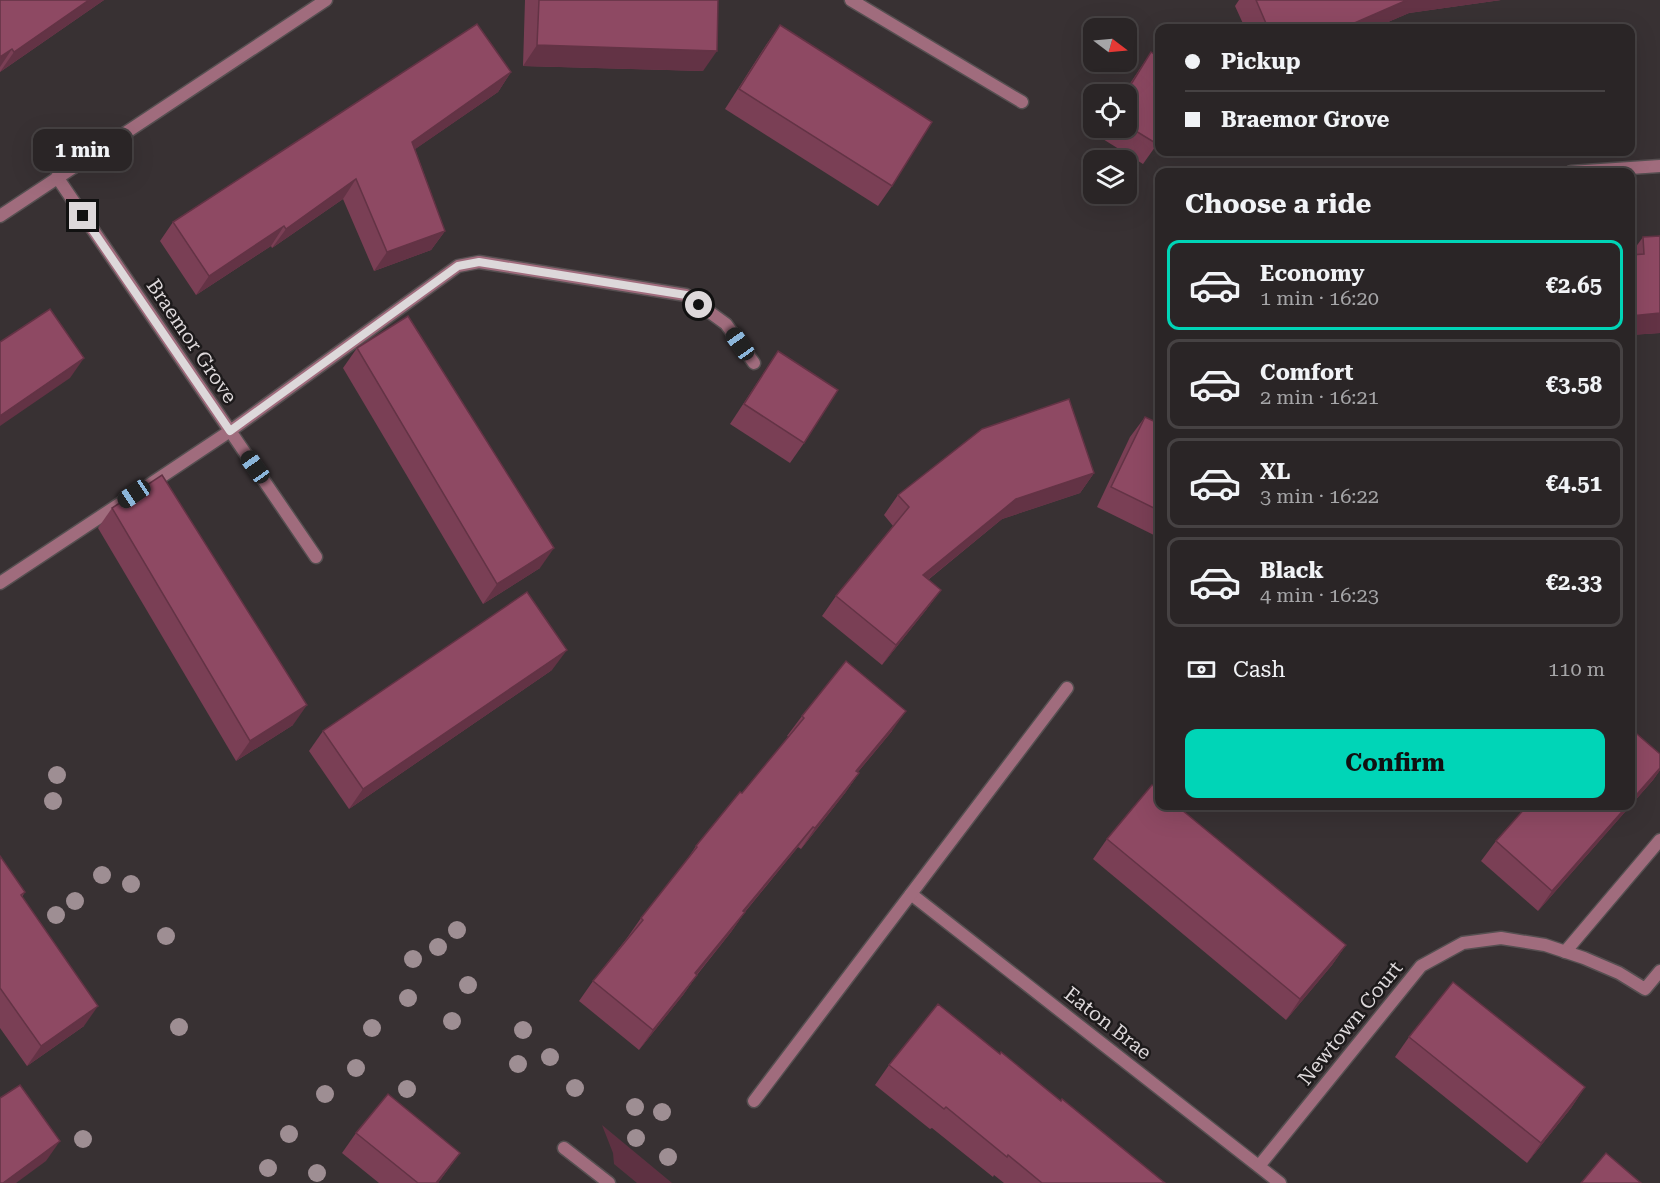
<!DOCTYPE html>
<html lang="en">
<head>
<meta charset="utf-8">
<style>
	body { margin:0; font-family:"Roboto Serif",serif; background:#363132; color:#f1f3f6; height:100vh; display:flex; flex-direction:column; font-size:22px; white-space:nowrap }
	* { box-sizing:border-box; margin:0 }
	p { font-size:20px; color:#a5a5a7 }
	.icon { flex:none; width:33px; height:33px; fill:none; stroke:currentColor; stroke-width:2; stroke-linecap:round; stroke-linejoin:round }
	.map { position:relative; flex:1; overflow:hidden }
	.sheet { position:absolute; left:1155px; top:168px; width:480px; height:642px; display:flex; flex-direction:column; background:#2a2526; border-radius:12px; box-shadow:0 6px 24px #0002,0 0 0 2px #464243 }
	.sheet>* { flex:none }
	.top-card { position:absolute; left:1155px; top:24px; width:480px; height:132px; border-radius:12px; box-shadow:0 6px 24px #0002,0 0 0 2px #464243; display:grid; align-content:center; height:132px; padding:0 30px; background:#2a2526 }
	.needle { width:39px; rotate:106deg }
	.controls { position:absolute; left:1083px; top:18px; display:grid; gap:12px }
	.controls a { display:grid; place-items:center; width:54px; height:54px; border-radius:12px; background:#2a2526; box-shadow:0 6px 24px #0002,0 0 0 2px #464243; font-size:30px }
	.end { position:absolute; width:27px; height:27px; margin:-14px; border:8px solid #ddd8da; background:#111; box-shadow:0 0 0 3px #111 }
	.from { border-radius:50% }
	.bubble { position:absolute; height:42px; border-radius:12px; background:#2a2526; box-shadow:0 6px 24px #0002,0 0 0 2px #464243; font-size:20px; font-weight:700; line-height:42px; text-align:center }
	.car { position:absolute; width:18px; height:36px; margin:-18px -9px; border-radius:8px; box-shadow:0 0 4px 2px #0007; background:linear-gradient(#222 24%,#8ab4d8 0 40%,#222 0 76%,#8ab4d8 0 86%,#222 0) }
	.top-card b { display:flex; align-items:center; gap:21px; height:57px; font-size:22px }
	.top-card b+b { border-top:2px solid #464243 }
	.top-card i { width:15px; height:15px; background:#f1f3f6 }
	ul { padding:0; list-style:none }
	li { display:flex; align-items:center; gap:18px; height:90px; margin:0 12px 9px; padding:0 18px; border:3px solid #464243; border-radius:12px }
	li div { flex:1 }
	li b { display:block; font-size:22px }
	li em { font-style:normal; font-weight:700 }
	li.current { border-color:#00d5b7 }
	li>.icon { width:54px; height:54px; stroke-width:1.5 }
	h2 { padding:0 30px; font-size:27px; line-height:72px }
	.pay { display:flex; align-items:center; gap:15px; height:66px; padding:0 30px; font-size:22px }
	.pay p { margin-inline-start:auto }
	.cta { display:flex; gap:12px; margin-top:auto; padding:12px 30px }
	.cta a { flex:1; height:69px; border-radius:12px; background:#00d5b7; color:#111; font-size:24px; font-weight:700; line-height:69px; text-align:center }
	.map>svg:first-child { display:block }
</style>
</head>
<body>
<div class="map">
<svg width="1660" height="1183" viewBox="0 0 1660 1183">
	<rect width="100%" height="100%" fill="#383133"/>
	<polygon fill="#5e3142" points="602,1125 672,1183 637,1183 614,1164 613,1153"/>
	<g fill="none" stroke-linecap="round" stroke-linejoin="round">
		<g stroke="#564f51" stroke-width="15">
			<g id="service">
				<polyline points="149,485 230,431 458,266 479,262 686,295 726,324 754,363"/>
				<polyline points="0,583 124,501"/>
				<polyline points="564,1148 609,1183"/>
			</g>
		</g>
		<g stroke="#564f51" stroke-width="15">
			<g id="minor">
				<polyline points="851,0 1022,102"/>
				<polyline points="1571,172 1660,166"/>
				<polyline points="57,177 316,557"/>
				<polyline points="0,216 326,0"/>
				<polyline points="911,894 1280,1183"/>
				<polyline points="1565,952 1660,840"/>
				<polyline points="754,1101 1067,688"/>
				<polyline points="1259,1166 1421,966 1463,943 1501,938 1545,945 1584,958 1619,973 1645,989 1660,971"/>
			</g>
		</g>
		<use href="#service" stroke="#a06c7d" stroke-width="12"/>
		<use href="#minor" stroke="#a06c7d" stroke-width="12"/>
	</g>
	<g fill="#9e8e93">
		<circle cx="57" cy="775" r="9"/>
		<circle cx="53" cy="801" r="9"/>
		<circle cx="102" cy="875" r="9"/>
		<circle cx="131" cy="884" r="9"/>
		<circle cx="75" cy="901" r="9"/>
		<circle cx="56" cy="915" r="9"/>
		<circle cx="457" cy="930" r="9"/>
		<circle cx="166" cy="936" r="9"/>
		<circle cx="438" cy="947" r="9"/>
		<circle cx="413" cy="959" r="9"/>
		<circle cx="468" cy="985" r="9"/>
		<circle cx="408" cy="998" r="9"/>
		<circle cx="452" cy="1021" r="9"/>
		<circle cx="179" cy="1027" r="9"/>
		<circle cx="372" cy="1028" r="9"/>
		<circle cx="523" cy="1030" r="9"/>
		<circle cx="550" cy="1057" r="9"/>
		<circle cx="518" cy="1064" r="9"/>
		<circle cx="356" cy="1068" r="9"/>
		<circle cx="575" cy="1088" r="9"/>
		<circle cx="407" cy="1089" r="9"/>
		<circle cx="325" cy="1094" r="9"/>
		<circle cx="635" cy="1107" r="9"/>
		<circle cx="662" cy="1112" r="9"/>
		<circle cx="289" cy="1134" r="9"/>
		<circle cx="636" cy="1138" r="9"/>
		<circle cx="83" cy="1139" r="9"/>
		<circle cx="668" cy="1157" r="9"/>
		<circle cx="268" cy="1168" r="9"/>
		<circle cx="317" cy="1173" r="9"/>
	</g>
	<g fill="#7a3f55">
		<polygon points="0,0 104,0 0,72"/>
		<polygon points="525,0 718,0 703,71 523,66"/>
		<polygon points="1239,0 1501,0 1409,13 1374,28 1245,28 1235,6"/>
		<polygon points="780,25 892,186 878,206 725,109 766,45"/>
		<polygon points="1151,52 1160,140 1143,164 1098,136 1103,128 1126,128 1126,94 1123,94"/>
		<polygon points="511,72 498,92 415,149 445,231 431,250 374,271 343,199 272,248 271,246 196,295 160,241 173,222"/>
		<polygon points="1660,236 1660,333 1630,335 1630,255 1643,237"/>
		<polygon points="357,348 540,568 483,604 343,368"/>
		<polygon points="778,351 804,443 790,463 730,424"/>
		<polygon points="1145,417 1160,424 1160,538 1097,507 1130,437"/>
		<polygon points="1094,473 1080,493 1002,519 928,580 941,590 926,610 882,665 822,616 836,596 893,526 884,515 898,495"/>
		<polygon points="112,508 293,725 236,761 98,528"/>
		<polygon points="552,670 349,809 309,751 323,731"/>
		<polygon points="802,716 892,731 858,772 859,773 845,793 801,849 798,847 745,912 731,932 697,975 683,995 639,1050 579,1001 593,981 627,938 641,918 682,867 696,846 742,793 789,737 787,736"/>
		<polygon points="1660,754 1660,770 1653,780 1538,911 1481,861 1496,841"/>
		<polygon points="1107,839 1346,945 1332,965 1286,1020 1093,859"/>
		<polygon points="0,856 25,892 22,897 84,1026 27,1066 0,1028"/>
		<polygon points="1409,1037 1585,1087 1571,1108 1527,1163 1395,1057"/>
		<polygon points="1000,1054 1061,1101 1165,1183 1004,1183 994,1175 993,1177 932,1128 930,1129 875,1085 889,1065"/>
		<polygon points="356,1133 460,1153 438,1183 379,1183 342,1153"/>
	</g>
	<g fill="#633345">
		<polygon points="89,0 104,0 0,72 14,52"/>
		<polygon points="1407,0 1501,0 1409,13 1374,28 1343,28"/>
		<polygon points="537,45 717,51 703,71 523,66"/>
		<polygon points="12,49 0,67 0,57"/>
		<polygon points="511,72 498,92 398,161 412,142"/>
		<polygon points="356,179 343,199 272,248 286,229"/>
		<polygon points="284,226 271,246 196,295 209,276"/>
		<polygon points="445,231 431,250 374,271 387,252"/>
		<polygon points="1660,313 1660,333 1630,335 1630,316"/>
		<polygon points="84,358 70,378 0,426 0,416"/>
		<polygon points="1094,473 1080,493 1002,519 908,596 923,575 1016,499"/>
		<polygon points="554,548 540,568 483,604 497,584"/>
		<polygon points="941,590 926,610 882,665 896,645"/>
		<polygon points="567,650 552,670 349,809 363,789"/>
		<polygon points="307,705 293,725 236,761 250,741"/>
		<polygon points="906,711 892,731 842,791 856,771"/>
		<polygon points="1660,768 1660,770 1653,780 1538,911 1552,891 1627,806 1630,806 1630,802"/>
		<polygon points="859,773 845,793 801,849 815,828"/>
		<polygon points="813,827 798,847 729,931 743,911"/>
		<polygon points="745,912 731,932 681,994 695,973"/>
		<polygon points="1346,945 1332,965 1286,1020 1300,999"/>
		<polygon points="697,975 683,995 639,1050 653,1030"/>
		<polygon points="98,1006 84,1026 27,1066 41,1046"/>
		<polygon points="1585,1087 1571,1108 1527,1163 1541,1143"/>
		<polygon points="60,1141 46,1161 16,1183 3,1183"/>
		<polygon points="460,1153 438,1183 436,1183"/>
	</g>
	<g fill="#8e4963" stroke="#633345" stroke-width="1.5">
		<polygon points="0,0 89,0 14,52 12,49 0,57"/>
		<polygon points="539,0 718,0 717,51 537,45"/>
		<polygon points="1256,0 1407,0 1343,28 1268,28"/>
		<polygon points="477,24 511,72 412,142 445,231 387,252 356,179 286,229 284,226 209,276 173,222"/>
		<polygon points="780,25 932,122 892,186 739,89"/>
		<polygon points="1151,52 1160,58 1160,140 1157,144 1126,125 1126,94 1125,94"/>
		<polygon points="1660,236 1660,313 1630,316 1630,255 1644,254 1643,237"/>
		<polygon points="50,309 84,358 0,416 0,342"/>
		<polygon points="408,316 554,548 497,584 357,348"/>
		<polygon points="778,351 838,390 804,443 744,404"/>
		<polygon points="1069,399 1094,473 1016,499 923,575 941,590 896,645 836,596 909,507 898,495 982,429"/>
		<polygon points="1145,417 1160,424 1160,511 1111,487"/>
		<polygon points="162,475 307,705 250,741 112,508"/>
		<polygon points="527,592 567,650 363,789 323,731"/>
		<polygon points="846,661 906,711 856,771 859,773 815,828 813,827 743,911 745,912 695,973 697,975 653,1030 593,981 643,920 641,918 697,847 696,846 740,792 742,793 804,718 802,716"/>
		<polygon points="1630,728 1660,754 1660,768 1630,802"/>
		<polygon points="1152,785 1160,791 1160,806 1177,806 1346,945 1300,999 1107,839"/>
		<polygon points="1527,806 1627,806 1552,891 1496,841"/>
		<polygon points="0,856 25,892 21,895 98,1006 41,1046 0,988"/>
		<polygon points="1453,982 1585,1087 1541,1143 1409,1037"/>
		<polygon points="938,1004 1000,1054 1001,1052 1061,1101 1062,1099 1165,1183 1042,1183 1008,1155 1007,1157 946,1107 944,1109 889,1065"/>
		<polygon points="20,1085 60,1141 3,1183 0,1183 0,1098"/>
		<polygon points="388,1094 460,1153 436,1183 418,1183 356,1133"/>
		<polygon points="1606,1153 1641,1183 1581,1183"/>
	</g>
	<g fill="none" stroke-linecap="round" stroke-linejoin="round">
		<polyline stroke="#ddd8da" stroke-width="8" points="83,216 230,431 458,266 479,262 686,295 699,305"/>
	</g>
	<g text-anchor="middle" stroke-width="5" stroke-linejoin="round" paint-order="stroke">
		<g font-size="20" fill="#ddd8da" stroke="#1d1a1b">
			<text transform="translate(192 341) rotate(56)" y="7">Braemor Grove</text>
			<text transform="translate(1108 1023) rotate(38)" y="7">Eaton Brae</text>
			<text transform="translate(1350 1023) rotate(-51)" y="7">Newtown Court</text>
		</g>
	</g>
</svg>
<div class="controls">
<a><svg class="needle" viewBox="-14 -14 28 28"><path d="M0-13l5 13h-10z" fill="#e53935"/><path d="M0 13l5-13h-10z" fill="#a5a5a7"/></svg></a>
<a><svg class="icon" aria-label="locate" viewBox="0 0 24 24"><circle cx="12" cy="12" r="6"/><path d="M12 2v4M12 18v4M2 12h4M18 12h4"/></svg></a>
<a><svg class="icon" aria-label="layers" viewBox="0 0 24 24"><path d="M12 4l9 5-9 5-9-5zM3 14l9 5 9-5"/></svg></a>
</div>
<i class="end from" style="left:699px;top:305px"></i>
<i class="end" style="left:83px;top:216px"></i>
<div class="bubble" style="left:33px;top:129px;width:99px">1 min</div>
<i class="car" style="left:740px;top:344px;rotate:325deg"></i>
<i class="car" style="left:255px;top:467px;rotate:325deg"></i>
<i class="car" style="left:134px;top:494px;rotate:236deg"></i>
<div class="top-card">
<b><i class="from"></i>Pickup</b>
<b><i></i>Braemor Grove</b>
</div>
<section class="sheet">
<h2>Choose a ride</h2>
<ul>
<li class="current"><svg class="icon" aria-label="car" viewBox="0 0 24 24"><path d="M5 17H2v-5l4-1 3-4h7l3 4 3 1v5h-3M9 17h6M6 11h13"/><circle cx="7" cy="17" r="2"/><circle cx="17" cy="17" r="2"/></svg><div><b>Economy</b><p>1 min · 16:20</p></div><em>€2.65</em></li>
<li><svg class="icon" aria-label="car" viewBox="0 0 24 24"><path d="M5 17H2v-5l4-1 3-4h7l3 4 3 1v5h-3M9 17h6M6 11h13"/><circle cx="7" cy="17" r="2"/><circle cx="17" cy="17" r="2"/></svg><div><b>Comfort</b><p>2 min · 16:21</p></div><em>€3.58</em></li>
<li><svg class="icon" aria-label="car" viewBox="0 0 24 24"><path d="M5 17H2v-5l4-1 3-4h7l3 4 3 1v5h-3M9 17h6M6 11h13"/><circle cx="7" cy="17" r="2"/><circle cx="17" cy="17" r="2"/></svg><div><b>XL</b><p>3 min · 16:22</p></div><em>€4.51</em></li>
<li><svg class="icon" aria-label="car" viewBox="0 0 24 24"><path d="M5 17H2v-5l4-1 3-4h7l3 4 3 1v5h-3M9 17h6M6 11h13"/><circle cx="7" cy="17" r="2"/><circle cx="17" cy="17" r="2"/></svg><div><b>Black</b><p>4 min · 16:23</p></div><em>€2.33</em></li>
</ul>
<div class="pay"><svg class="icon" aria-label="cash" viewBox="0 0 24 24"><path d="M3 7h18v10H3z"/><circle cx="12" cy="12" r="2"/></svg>Cash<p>110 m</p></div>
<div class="cta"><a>Confirm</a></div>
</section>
</div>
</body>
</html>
